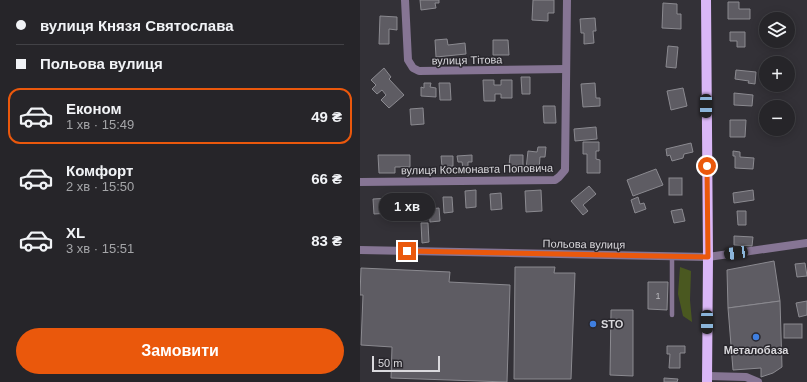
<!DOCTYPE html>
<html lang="uk">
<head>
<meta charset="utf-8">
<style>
	body { margin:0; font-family:Helvetica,sans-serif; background:#323135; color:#f1f3f6; height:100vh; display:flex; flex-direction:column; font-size:15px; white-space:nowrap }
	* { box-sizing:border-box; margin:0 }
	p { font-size:13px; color:#a4a5a8 }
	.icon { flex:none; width:22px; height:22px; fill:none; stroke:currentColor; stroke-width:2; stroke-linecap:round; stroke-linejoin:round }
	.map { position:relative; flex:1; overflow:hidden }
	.side { display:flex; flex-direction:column; background:#262529; width:360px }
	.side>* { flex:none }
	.top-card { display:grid; align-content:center; height:88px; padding:0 16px; background:#262529 }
	.tools { position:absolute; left:399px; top:12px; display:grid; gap:8px }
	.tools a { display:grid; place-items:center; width:36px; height:36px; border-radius:50%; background:#262529; box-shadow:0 2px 10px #0003,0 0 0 1px #424246; font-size:20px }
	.scale { position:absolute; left:12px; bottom:10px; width:68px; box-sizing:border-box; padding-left:4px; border:2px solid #dad9dd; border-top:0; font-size:11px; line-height:14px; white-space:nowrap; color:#dad9dd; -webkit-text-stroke:3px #29272d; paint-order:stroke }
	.end { position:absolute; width:18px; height:18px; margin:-9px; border:5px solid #ea580c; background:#fff; box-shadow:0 0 0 2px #fff }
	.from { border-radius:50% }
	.bubble { position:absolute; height:28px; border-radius:14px; background:#262529; box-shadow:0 2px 10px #0003,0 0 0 1px #424246; font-size:13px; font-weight:800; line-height:28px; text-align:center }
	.car { position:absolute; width:12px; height:24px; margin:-12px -6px; border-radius:5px; box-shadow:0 0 3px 1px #0007; background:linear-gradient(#222 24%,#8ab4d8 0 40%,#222 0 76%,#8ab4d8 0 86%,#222 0) }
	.top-card b { display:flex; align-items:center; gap:14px; height:38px; font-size:15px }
	.top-card b+b { border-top:1px solid #424246 }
	.top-card i { width:10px; height:10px; background:#f1f3f6 }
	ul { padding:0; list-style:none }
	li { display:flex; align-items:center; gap:12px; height:56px; margin:0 8px 6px; padding:0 8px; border:2px solid transparent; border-radius:12px }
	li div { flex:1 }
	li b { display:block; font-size:15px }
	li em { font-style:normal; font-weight:800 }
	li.current { border-color:#ea580c }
	li>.icon { width:36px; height:36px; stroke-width:1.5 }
	.primary-button { display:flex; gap:8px; margin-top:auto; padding:8px 16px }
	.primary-button a { flex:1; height:46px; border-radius:24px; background:#ea580c; color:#fff; font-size:16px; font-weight:800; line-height:46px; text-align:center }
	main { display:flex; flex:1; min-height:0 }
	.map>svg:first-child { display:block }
</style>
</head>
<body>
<main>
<section class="side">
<div class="top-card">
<b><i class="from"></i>вулиця Князя Святослава</b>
<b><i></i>Польова вулиця</b>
</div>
<ul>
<li class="current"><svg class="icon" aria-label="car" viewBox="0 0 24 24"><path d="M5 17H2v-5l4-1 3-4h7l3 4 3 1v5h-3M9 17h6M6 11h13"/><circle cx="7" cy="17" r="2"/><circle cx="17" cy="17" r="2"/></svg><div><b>Економ</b><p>1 хв · 15:49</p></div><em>49 ₴</em></li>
<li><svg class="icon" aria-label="car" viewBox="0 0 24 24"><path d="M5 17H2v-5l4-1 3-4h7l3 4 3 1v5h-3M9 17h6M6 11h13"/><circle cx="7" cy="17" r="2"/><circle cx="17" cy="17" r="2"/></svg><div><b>Комфорт</b><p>2 хв · 15:50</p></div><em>66 ₴</em></li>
<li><svg class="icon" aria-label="car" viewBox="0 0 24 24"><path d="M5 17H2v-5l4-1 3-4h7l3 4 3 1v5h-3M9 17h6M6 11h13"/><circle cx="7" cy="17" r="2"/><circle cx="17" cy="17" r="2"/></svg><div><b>XL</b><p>3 хв · 15:51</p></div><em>83 ₴</em></li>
</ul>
<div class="primary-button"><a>Замовити</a></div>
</section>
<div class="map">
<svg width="447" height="382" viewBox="0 0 447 382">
	<rect width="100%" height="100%" fill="#333137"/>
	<polygon fill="#4a5820" points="320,267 331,271 330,300 332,322 323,316 318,294"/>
	<g fill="#5e5c63" stroke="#8b8a90">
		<polygon points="60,0 79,0 79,3 75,3 76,8 61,10"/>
		<polygon points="173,0 194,0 194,13 188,13 188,21 172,20"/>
		<polygon points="368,2 379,2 379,9 390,9 390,19 368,19"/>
		<polygon points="303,3 317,4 317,14 321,14 321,29 302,28"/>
		<polygon points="20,16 37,17 37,30 29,29 29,44 19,44"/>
		<polygon points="235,18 236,31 233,31 234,43 224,44 224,33 221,33 220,19"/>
		<polygon points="370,32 385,32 385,47 377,47 377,41 370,41"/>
		<polygon points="87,39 88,45 105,43 106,54 76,57 75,40"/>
		<polygon points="133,40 148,40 149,55 133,55"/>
		<polygon points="308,46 318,47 316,68 306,67"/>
		<polygon points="24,68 31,77 29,79 44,95 29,108 21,100 26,95 22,90 17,94 12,89 16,85 11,80"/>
		<polygon points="376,70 396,72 395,84 388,83 389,81 375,79"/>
		<polygon points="161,77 170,77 170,94 162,94"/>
		<polygon points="123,80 134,80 134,85 141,85 141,80 152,80 152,98 141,98 141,94 135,94 135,101 124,101"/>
		<polygon points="64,83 71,83 70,87 76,88 76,97 61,96 61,87 64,88"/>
		<polygon points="79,83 90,83 91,100 80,100"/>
		<polygon points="235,83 236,98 240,98 240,106 223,107 221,84"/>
		<polygon points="323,88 327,106 311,110 307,91"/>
		<polygon points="374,93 393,95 392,106 374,105"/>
		<polygon points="183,106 195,106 196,123 184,123"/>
		<polygon points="63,108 64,124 51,125 50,109"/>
		<polygon points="370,120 386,120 385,137 370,137"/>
		<polygon points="236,127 237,139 215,141 214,129"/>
		<polygon points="223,142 239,142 239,151 236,151 236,159 240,160 240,173 227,173 227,154 223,154"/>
		<polygon points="331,143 333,152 324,154 323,158 312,161 310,155 307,156 306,149"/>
		<polygon points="178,147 186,147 185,157 180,157 179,170 166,169 168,151 177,152"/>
		<polygon points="373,151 380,152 380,157 394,158 393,169 375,168 375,156 373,156"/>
		<polygon points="18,155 50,155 50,167 35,167 35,173 19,173"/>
		<polygon points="112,155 112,162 108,162 108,167 103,168 102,162 98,162 97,156"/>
		<polygon points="150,155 163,155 163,166 149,166"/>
		<polygon points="81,156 93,156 93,166 82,167"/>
		<polygon points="296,169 303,185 273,196 267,180"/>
		<rect x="309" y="178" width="13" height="17"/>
		<polygon points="229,186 236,194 223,205 228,211 223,215 211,201"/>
		<polygon points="116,190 116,207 106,208 105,191"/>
		<polygon points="181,190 182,211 166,212 165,191"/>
		<polygon points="393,190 394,200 374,203 373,193"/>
		<polygon points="141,193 142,209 131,210 130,194"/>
		<polygon points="83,197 92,197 93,212 84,213"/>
		<polygon points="278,197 280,204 284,203 286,209 275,213 271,200"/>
		<polygon points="30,198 31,213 14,214 13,199"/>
		<polygon points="37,199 50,199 51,211 38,211"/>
		<polygon points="79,208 80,221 70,222 69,209"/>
		<polygon points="322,209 325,221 314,223 311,211"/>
		<polygon points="377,211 386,211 386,225 378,225"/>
		<polygon points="61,223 68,223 69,242 62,243"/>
		<polygon points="374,236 393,237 392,246 374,245"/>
		<polygon points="414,261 420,301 368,308 367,270"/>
		<polygon points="445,263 447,276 437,277 435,264"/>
		<polygon points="155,267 195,267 194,273 215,273 211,379 154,379"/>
		<polygon points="1,268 90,272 89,282 150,285 147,382 31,378 32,347 1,345 3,295 0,295"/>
		<polygon points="288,282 308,282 307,310 288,309"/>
		<polygon points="420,301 422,367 413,373 401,377 401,368 373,370 368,308"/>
		<polygon points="447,301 447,315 439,317 436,303"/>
		<polygon points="251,310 273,310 273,376 250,375"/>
		<rect x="424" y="324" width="18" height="14"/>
		<polygon points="307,346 325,346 325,353 320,353 320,368 309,368 310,354 307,354"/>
		<polygon points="304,378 318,379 317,382 304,382"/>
	</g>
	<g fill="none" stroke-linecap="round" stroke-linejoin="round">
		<polyline stroke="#867594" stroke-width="4.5" points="312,257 312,315"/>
		<g stroke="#867594" stroke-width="8">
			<polyline points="45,0 48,60 53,68 59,71 206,69"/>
			<polyline points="0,182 195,180 199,177 205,170 207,0"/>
			<polyline points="0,250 348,257 447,243"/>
			<polyline points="348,376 386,377 398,382"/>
		</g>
		<polyline stroke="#dab7f7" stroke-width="10" points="346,0 348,257 347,382"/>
	</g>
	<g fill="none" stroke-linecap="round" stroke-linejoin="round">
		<polyline stroke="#ea580c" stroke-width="5" points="47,251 348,257 347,166"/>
	</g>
	<g fill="#3f7fe0" stroke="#29272d" stroke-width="1.5">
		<circle cx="233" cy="324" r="4"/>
		<circle cx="396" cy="337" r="4"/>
	</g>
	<g text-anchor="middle" stroke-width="3" stroke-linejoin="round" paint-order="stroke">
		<g font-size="9" fill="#bbbabe">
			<text x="298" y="299">1</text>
		</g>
		<g font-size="11" fill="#dad9dd" stroke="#29272d">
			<text transform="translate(107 60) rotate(-1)" y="4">вулиця Тітова</text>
			<text transform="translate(117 169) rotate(-1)" y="4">вулиця Космонавта Поповича</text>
			<text transform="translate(224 244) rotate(1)" y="4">Польова вулиця</text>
		</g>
		<g font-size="11" font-weight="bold" fill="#dad9dd" stroke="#29272d" text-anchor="start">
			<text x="241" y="328">STO</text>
			<text x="396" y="354" text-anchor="middle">Металобаза</text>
		</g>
	</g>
</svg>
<div class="tools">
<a><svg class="icon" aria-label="layers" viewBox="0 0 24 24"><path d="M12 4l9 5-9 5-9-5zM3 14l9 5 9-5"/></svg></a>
<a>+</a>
<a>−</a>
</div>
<div class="scale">50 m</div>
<i class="end from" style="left:347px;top:166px"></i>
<i class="end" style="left:47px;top:251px"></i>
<div class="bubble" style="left:19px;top:193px;width:56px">1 хв</div>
<i class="car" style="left:346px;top:106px;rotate:180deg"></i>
<i class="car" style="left:376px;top:253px;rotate:262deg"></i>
<i class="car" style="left:347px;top:322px;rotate:180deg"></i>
</div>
</main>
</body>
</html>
